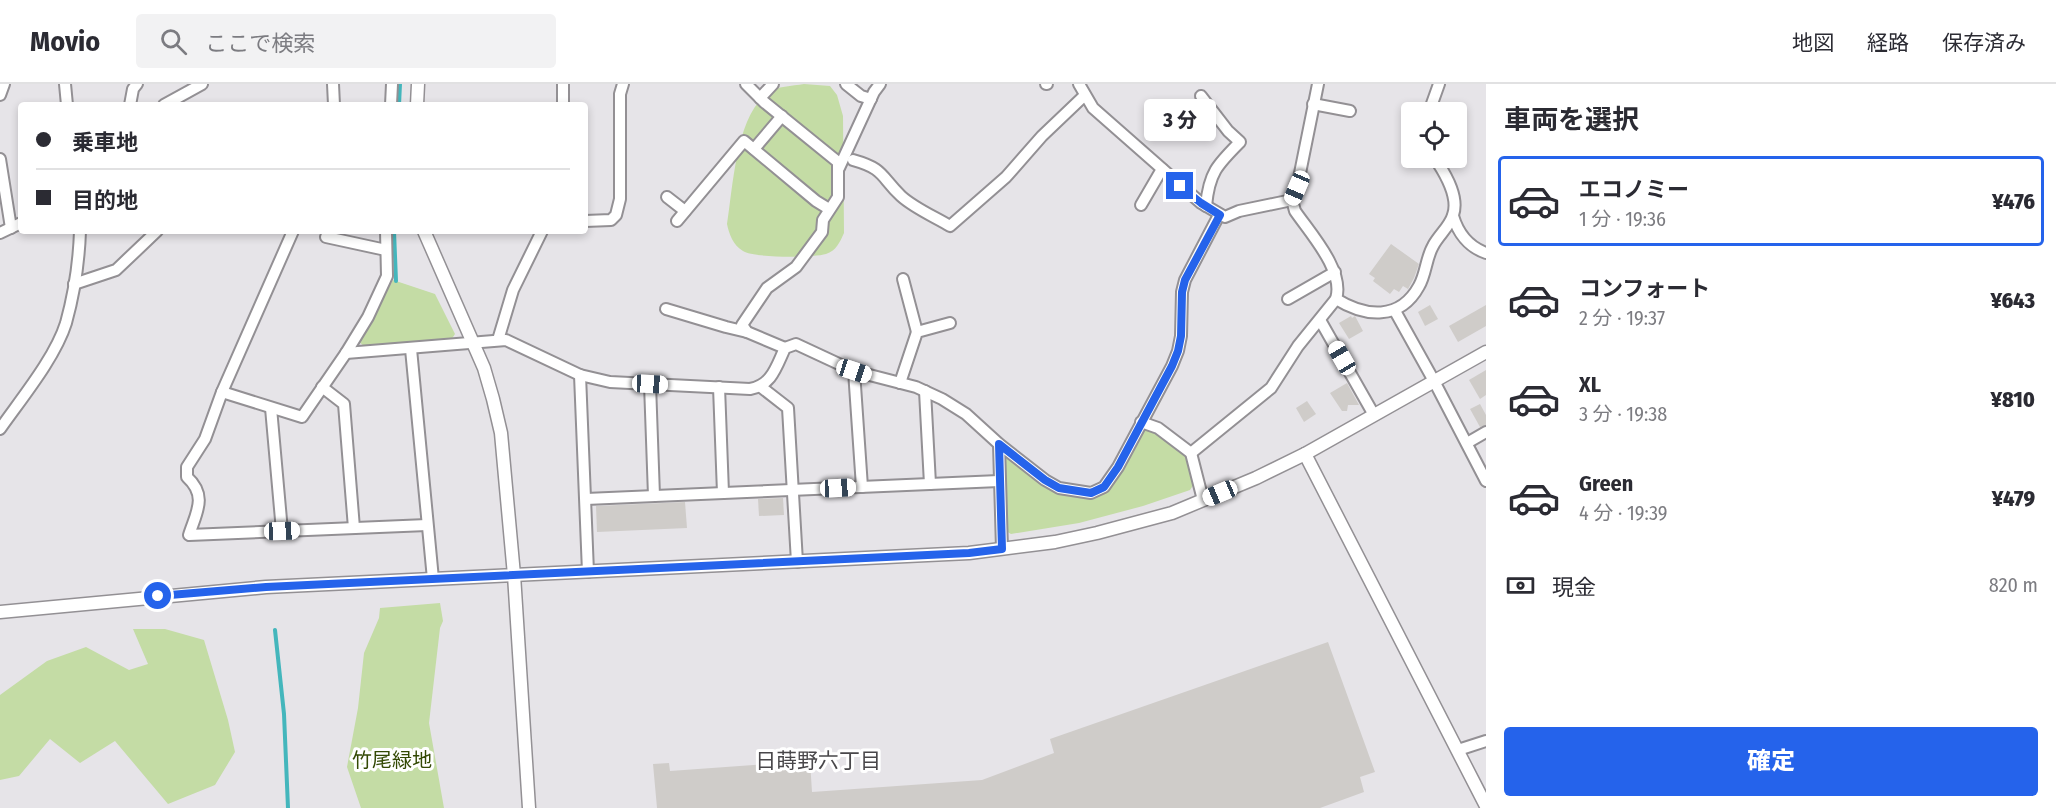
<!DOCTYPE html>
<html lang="ja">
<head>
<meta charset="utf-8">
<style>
	body { margin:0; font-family:"Fira Sans Condensed","Noto Sans JP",sans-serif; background:#f2f2f3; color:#2b2b33; height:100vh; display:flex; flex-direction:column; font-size:22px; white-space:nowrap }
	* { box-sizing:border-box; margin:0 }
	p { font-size:20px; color:#7c7c81 }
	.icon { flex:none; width:33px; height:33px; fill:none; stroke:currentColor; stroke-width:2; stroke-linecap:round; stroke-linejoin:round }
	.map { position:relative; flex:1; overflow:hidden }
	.drawer { display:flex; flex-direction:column; background:#fff; width:570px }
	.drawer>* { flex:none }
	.hud { position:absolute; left:18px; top:18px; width:570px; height:132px; border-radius:6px; box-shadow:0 3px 9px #0003; display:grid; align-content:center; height:132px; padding:0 18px; background:#fff }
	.buttons { position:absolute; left:1401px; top:18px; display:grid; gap:12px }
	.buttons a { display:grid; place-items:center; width:66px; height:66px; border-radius:6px; background:#fff; box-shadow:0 3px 9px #0003; font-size:30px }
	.end { position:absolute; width:27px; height:27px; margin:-14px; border:8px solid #2563eb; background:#fff; box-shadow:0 0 0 3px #fff }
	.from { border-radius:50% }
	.bubble { position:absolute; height:42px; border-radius:6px; background:#fff; box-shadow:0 3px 9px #0003; font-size:20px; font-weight:800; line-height:42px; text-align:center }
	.car { position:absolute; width:18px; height:36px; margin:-18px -9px; border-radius:8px; box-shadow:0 0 4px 2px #0007; background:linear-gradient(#fff 24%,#345 0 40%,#fff 0 76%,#345 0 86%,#fff 0) }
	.hud b { display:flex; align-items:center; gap:21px; height:57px; font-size:22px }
	.hud b+b { border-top:2px solid #e1e1e2 }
	.hud i { width:15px; height:15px; background:#2b2b33 }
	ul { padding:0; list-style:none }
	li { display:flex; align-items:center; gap:18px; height:90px; margin:0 12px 9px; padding:0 6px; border:3px solid transparent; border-radius:6px }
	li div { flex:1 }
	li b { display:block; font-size:22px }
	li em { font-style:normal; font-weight:800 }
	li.selected { border-color:#2563eb }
	li>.icon { width:54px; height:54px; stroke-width:1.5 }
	h2 { padding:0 18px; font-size:27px; line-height:72px }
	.pay { display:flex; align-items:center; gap:15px; height:66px; padding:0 18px; font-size:22px }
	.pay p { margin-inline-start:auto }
	.cta { display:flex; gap:12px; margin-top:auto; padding:12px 18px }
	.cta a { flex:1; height:69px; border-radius:6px; background:#2563eb; color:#fff; font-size:24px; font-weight:800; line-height:69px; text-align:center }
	header { display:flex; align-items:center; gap:36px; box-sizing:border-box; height:84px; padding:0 30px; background:#fff; border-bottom:2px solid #e1e1e2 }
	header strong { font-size:28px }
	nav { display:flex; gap:33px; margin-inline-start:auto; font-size:21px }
	.search { width:420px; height:54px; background:#f2f2f3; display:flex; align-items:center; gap:15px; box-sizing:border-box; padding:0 21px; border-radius:6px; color:#7c7c81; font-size:22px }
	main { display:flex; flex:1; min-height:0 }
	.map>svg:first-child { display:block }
</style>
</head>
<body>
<header>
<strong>Movio</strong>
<div class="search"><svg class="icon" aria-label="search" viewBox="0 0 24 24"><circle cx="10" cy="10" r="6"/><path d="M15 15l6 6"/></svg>ここで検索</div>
<nav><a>地図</a><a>経路</a><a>保存済み</a></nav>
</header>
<main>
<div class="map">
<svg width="1486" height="724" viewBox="0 0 1486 724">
	<rect width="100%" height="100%" fill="#e6e4e8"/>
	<g fill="#c4dca5">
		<path d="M804 0 830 2 837 11 843 32 844 149C840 158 836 167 826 170 813 174 753 174 743 167 733 161 729 150 727 140 733 103 736 31 768 9 777 2 792 2 804 0Z"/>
		<polygon points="393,196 435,210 455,250 451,256 364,262 359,258"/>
		<polygon points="1145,345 1151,345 1185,372 1194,400 1190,406 1143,422 1079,439 1011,450 1006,447 1003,376 1008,373 1042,400 1052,406 1090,415 1105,409 1118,394"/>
		<polygon points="440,519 443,537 440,544 429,639 444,724 361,724 347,683 358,624 364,569 379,534 380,524"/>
		<polygon points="133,545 165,545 204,556 228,636 235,668 215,701 168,720 115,657 80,679 50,655 19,692 0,696 0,611 47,577 86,563 129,586 148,580"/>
	</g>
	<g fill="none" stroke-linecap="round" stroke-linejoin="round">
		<g stroke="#44b6bc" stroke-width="4">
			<polyline points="399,21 400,0"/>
			<polyline points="394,147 396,197"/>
			<polyline points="275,546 284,630 288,724"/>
		</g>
	</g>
	<g fill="#cfccc9">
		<polygon points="1391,160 1419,180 1414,194 1408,205 1403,202 1399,208 1394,205 1390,210 1373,197 1375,194 1369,190"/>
		<polygon points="1430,221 1438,235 1425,242 1418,228"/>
		<polygon points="1486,221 1486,242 1458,258 1449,242"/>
		<polygon points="1351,232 1352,234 1355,232 1363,247 1349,255 1339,239"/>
		<polygon points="1486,286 1486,311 1480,315 1469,296"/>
		<polygon points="1347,299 1359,321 1348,321 1347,327 1342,327 1330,309"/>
		<polygon points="1307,317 1316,330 1304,338 1296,324"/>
		<polygon points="1480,320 1486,331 1486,341 1480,343 1470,325"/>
		<polygon points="783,414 784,431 759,432 758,415"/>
		<polygon points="685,418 687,444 597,448 596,422"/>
		<polygon points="1328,558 1375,688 1360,693 1364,708 1320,724 657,724 653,680 669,679 670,687 810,677 812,708 982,696 1054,669 1050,655"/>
	</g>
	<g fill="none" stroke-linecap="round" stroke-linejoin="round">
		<g stroke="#939094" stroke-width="14">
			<g id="minor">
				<polyline points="65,0 67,21"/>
				<polyline points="333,0 334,21"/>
				<polyline points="746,0 764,18 838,78 838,113 823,136 822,148 796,183 767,204 742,241 747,248 785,264"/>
				<polyline points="846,0 861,12 871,15"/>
				<polyline points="1046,0 1047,0"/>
				<polyline points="1079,0 1093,24 1201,119 1225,133 1239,127 1292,116"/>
				<polyline points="0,11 4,0"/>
				<path d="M1201 12 1228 47 1240 58C1217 81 1209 89 1206 122"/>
				<polyline points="760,14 773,0"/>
				<polyline points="1313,20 1350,27"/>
				<polyline points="130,21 133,5 137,0"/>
				<polyline points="164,21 202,0"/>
				<polyline points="391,21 392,0"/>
				<polyline points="563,21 563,0"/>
				<polyline points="1429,28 1439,0"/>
				<polyline points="754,65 782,32"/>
				<polyline points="0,75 11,144"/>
				<path d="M853 76C885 85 880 92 901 112 914 124 935 133 950 142L1006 93 1042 52 1084 12"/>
				<polyline points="839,84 874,8 880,0"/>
				<polyline points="667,113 685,127"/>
				<polyline points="1141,121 1162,85"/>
				<path d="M1453 132C1458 149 1469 163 1486 169"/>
				<polyline points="585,137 611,136 616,131 620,115 620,10 623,0"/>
				<polyline points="677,137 744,57 816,117 829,125"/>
				<path d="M293 147 222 308 205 355 187 383V393C208 412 196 429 189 451L427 441"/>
				<polyline points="0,149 21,139"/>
				<polyline points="326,153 386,166"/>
				<polyline points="903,195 917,248"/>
				<polyline points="74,200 116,186 157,147"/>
				<polyline points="1288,215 1335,188"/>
				<path d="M1336 215C1365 233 1400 237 1419 202 1426 190 1426 174 1433 162 1438 152 1450 142 1453 131 1459 114 1447 93 1438 79L1440 74"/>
				<polyline points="666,225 726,243 747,248"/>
				<polyline points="1395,227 1434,297 1486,397"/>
				<polyline points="1320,236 1374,331"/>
				<polyline points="498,256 513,206 542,147"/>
				<polyline points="411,265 433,495"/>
				<path d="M346 269 506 256 580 291 610 298 750 305C772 301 776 283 785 264L796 260 854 287 916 303 942 315 966 330 999 360 1045 396 1059 404 1091 409 1104 403 1118 383 1172 282 1178 267 1181 252 1182 208 1185 196 1219 131"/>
				<polyline points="854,287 862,403"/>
				<polyline points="580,291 588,488"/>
				<polyline points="900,299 917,248 950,239"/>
				<polyline points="650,300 654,412"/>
				<polyline points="322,303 344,320 354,444"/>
				<polyline points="719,303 723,409"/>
				<polyline points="761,303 788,324 797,478"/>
				<polyline points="925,307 930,400"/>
				<polyline points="222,308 302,333 346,269 368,233 387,192 386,147"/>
				<polyline points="271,324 282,447"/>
				<polyline points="1141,338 1158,344 1191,369 1203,416"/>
				<path d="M0 345C21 315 55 274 66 239 74 210 79 177 80 147"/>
				<polyline points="1467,359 1486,348"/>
				<polyline points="999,360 1002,465"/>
				<path d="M1191 369 1271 304 1298 262 1336 215C1345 187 1310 149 1295 127L1292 116 1297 104 1318 0"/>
				<polyline points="586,415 999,397"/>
				<polyline points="1458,666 1486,657"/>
			</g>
		</g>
		<g stroke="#939094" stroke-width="15">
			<g id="tertiary">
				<polyline points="417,21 418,0"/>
				<polyline points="424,147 484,284 493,315 501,349 514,491 529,724"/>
				<polyline points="1305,370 1486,722"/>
				<polyline points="0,528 266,503 969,469 1055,458 1097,449 1172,429 1256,394 1305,370 1486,268"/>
			</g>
		</g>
		<use href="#minor" stroke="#fff" stroke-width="10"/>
		<use href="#tertiary" stroke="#fff" stroke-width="12"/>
	</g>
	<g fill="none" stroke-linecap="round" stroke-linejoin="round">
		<polyline stroke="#2563eb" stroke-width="8" points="158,512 266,503 969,469 1002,465 999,360 1045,396 1059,404 1091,409 1104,403 1118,383 1172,282 1178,267 1181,252 1182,208 1185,196 1220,131 1201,119 1180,102"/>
	</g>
	<g text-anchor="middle" stroke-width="6" stroke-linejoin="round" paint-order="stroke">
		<g font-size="20" fill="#334904" stroke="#fff">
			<text x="392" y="683">竹尾緑地</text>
		</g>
		<g font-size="21" fill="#49474a" stroke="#fff">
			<text x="818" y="684">日蒔野六丁目</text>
		</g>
	</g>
</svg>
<div class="buttons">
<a><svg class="icon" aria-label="locate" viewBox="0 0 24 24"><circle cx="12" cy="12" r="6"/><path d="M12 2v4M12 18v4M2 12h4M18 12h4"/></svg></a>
</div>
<i class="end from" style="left:158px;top:512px"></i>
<i class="end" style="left:1180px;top:102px"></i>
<div class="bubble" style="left:1144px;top:15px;width:72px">3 分</div>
<i class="car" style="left:1297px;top:104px;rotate:203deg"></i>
<i class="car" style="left:1342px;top:274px;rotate:330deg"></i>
<i class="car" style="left:854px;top:287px;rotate:108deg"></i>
<i class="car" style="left:650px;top:300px;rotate:93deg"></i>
<i class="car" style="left:838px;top:404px;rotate:87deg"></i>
<i class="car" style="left:1220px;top:409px;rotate:247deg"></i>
<i class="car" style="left:282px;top:447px;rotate:88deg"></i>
<div class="hud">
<b><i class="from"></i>乗車地</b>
<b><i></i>目的地</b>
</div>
</div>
<section class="drawer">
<h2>車両を選択</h2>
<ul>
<li class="selected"><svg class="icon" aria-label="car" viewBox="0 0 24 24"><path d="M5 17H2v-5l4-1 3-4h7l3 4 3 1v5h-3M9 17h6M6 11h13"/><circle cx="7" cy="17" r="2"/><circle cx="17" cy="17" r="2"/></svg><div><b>エコノミー</b><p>1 分 · 19:36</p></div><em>¥476</em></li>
<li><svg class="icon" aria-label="car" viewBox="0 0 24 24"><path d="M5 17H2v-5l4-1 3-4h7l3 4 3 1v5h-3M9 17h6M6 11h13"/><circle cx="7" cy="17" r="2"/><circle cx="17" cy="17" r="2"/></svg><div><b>コンフォート</b><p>2 分 · 19:37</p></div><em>¥643</em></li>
<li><svg class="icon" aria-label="car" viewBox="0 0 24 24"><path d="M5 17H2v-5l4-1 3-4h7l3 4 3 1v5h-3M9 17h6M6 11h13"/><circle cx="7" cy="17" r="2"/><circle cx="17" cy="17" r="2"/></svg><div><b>XL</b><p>3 分 · 19:38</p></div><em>¥810</em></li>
<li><svg class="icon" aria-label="car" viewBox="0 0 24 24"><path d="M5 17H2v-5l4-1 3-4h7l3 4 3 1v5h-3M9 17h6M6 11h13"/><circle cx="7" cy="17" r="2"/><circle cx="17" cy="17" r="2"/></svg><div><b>Green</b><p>4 分 · 19:39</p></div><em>¥479</em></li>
</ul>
<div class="pay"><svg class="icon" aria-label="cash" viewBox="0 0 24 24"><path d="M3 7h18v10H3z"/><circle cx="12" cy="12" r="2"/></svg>現金<p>820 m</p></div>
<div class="cta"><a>確定</a></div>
</section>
</main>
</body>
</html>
